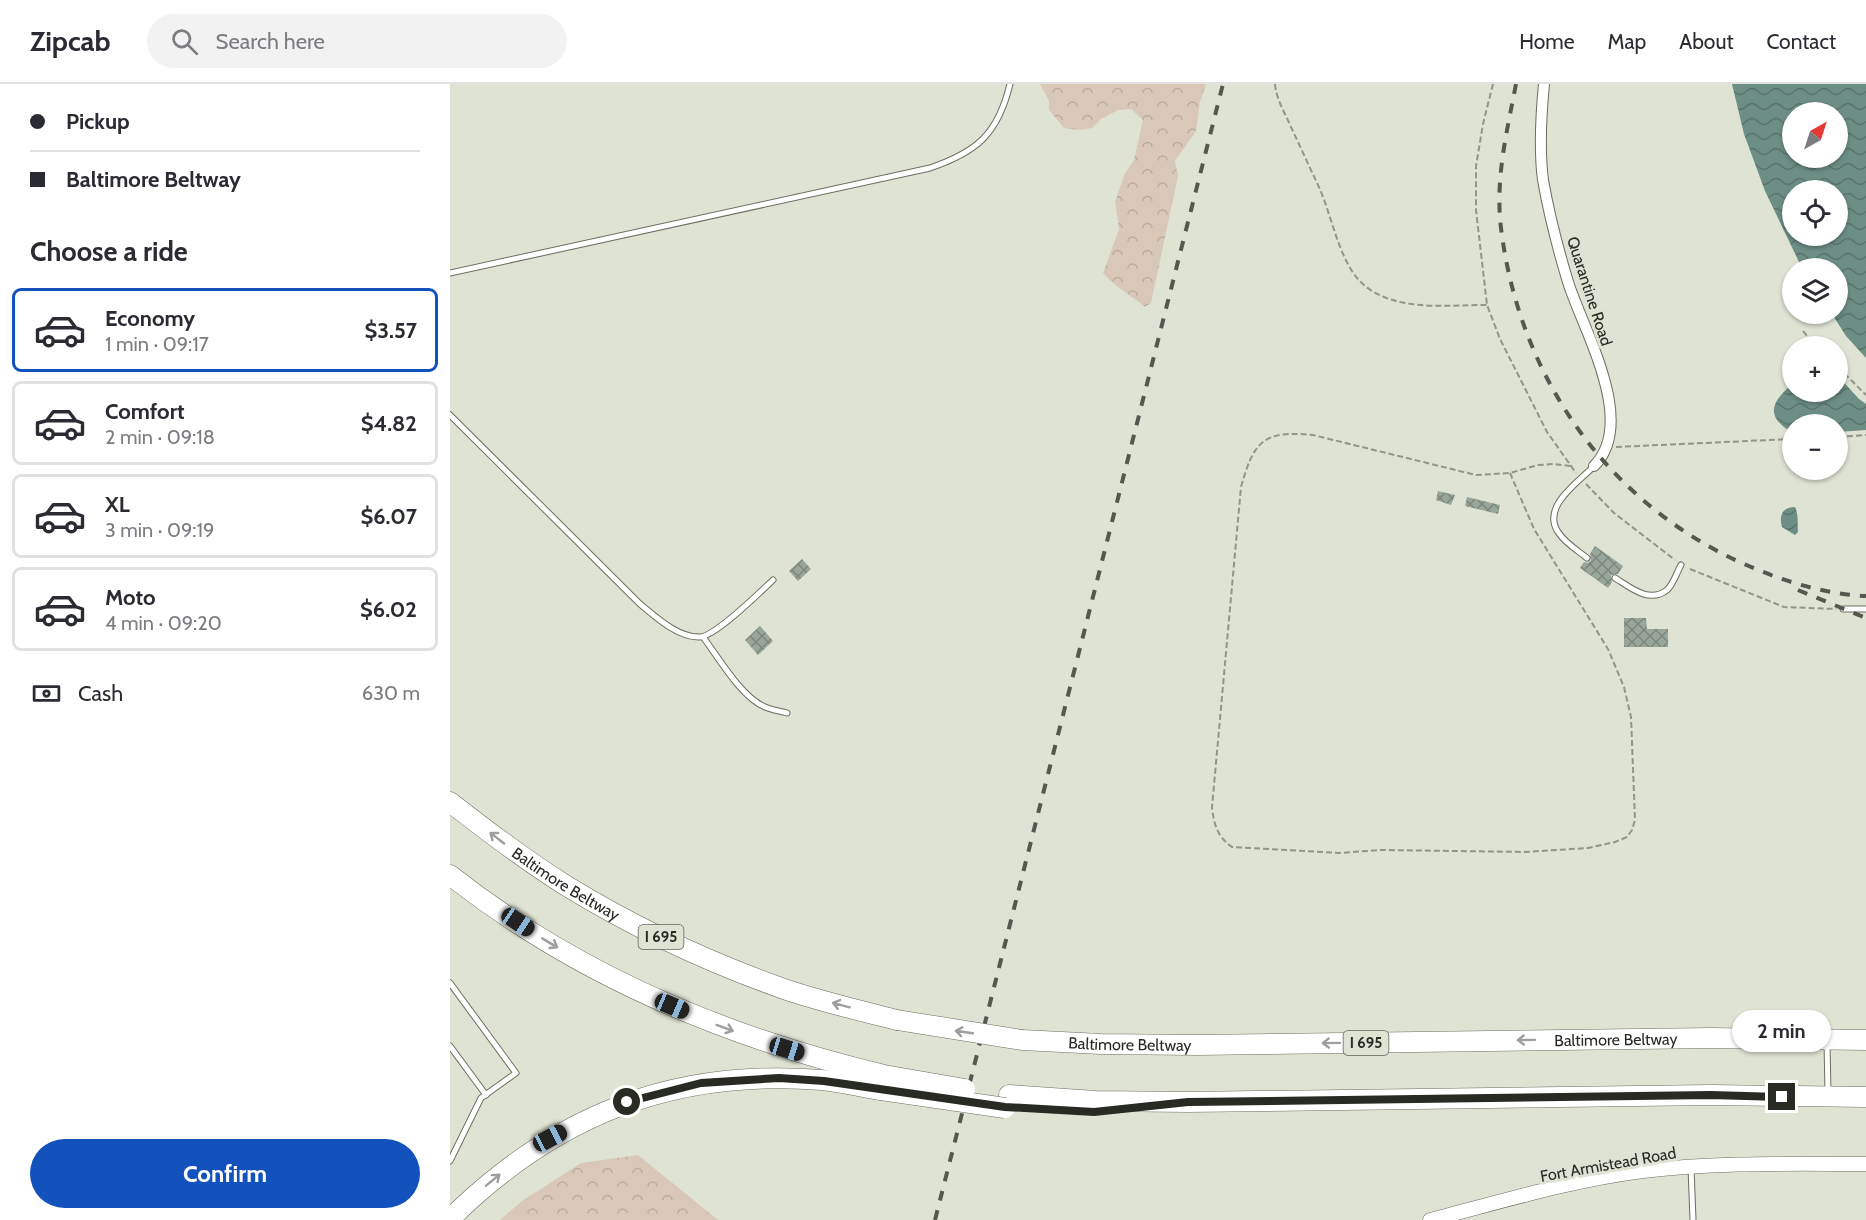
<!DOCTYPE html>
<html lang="en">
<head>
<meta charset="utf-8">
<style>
	body { margin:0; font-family:Cabin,sans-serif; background:#f2f2f3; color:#2b2b33; height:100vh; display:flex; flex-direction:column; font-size:22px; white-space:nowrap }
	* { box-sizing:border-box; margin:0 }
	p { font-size:20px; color:#7c7c81 }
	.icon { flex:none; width:33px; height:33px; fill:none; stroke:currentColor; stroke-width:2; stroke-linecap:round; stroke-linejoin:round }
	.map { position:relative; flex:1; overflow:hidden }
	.side { display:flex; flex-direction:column; background:#fff; width:450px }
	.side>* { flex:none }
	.hud { display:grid; align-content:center; height:132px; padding:0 30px; background:#fff }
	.needle { width:39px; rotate:39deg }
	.fabs { position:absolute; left:1332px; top:18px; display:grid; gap:12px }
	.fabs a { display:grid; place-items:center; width:66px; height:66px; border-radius:50%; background:#fff; box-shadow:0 2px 4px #0004; font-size:30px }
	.end { position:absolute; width:27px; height:27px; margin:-14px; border:8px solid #282a24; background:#fff; box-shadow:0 0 0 3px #fff }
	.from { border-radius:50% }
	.bubble { position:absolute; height:42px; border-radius:21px; background:#fff; box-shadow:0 2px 4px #0004; font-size:20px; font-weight:800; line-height:42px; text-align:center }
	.car { position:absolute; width:18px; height:36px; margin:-18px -9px; border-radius:8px; box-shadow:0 0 4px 2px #0007; background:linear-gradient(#222 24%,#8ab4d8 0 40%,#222 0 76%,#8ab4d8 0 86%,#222 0) }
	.hud b { display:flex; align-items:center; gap:21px; height:57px; font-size:22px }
	.hud b+b { border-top:2px solid #e1e1e2 }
	.hud i { width:15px; height:15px; background:#2b2b33 }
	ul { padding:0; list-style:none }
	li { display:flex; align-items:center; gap:18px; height:84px; margin:0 12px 9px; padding:0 18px; border:3px solid #e1e1e2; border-radius:9px }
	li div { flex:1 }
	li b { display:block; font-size:22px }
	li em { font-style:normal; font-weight:800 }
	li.active { border-color:#1352bd }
	li>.icon { width:54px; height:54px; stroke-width:1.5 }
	h2 { padding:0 30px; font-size:27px; line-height:72px }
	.pay { display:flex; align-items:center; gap:15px; height:66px; padding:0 30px; font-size:22px }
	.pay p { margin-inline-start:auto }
	.action { display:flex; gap:12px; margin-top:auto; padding:12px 30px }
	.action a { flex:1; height:69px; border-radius:36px; background:#1352bd; color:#fff; font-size:24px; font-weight:800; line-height:69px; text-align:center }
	header { display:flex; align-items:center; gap:36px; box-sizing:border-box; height:84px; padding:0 30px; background:#fff; border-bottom:2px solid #e1e1e2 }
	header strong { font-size:28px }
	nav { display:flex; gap:33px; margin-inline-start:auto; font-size:21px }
	.search { width:420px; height:54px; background:#f2f2f3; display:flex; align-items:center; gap:15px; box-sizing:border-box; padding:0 21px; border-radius:33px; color:#7c7c81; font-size:22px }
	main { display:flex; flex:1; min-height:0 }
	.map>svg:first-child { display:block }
</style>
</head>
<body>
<header>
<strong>Zipcab</strong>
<div class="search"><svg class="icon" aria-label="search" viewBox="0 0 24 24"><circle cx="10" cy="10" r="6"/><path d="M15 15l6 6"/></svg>Search here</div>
<nav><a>Home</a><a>Map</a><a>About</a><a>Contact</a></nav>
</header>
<main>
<section class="side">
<div class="hud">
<b><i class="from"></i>Pickup</b>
<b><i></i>Baltimore Beltway</b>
</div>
<h2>Choose a ride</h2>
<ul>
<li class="active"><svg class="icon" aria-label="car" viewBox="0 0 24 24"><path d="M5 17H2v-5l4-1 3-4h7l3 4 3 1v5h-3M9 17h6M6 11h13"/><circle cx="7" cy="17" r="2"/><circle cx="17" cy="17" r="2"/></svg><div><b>Economy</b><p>1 min · 09:17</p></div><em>$3.57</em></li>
<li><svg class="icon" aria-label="car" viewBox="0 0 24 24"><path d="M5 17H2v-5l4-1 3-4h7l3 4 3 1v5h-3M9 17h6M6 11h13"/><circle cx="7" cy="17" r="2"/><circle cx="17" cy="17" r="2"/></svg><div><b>Comfort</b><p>2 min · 09:18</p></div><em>$4.82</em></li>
<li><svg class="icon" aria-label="car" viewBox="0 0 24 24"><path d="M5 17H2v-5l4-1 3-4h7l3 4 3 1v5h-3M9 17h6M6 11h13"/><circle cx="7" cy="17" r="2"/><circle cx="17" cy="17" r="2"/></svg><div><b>XL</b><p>3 min · 09:19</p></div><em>$6.07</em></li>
<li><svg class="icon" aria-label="car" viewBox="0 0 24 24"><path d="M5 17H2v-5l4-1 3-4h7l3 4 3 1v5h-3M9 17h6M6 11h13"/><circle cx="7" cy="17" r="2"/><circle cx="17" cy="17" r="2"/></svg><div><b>Moto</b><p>4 min · 09:20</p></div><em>$6.02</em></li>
</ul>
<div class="pay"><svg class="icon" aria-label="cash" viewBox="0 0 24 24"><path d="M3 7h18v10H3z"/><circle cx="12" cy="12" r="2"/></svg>Cash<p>630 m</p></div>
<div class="action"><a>Confirm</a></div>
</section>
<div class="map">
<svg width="1416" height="1136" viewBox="0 0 1416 1136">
	<defs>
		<pattern id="forest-crowns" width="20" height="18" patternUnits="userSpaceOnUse" patternTransform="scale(1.5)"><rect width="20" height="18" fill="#d9c8b7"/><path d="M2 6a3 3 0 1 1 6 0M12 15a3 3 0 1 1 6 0" fill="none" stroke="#baac9d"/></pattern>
		<pattern id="water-waves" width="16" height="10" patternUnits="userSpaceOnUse" patternTransform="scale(1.5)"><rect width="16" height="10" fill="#6c8e85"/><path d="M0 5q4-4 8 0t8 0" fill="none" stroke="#59746d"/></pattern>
		<pattern id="building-cross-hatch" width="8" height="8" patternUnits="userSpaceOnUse" patternTransform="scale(1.5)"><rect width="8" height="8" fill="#99a69b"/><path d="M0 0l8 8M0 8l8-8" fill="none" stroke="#7d877e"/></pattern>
	</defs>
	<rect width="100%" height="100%" fill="#dee3d4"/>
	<g fill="url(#forest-crowns)">
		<path d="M590 0H756L750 18 746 47 725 77 728 92 701 219 695 223C681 211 665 203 653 189L669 145 665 118 675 89 684 76 693 36 681 25 668 26 651 35 642 44 628 46 614 44 599 26V17Z"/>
		<polygon points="188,1071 268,1136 50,1136 72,1117 131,1079"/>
	</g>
	<g fill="url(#water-waves)" fill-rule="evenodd">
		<path d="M1282 0H1416V274L1396 252 1382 230H1388V184H1353L1350 180 1315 107 1294 50ZM1342 28H1388V74H1342ZM1342 106H1388V152H1342Z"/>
		<path d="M1388 292 1409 315 1416 320V346L1388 348V340H1342V349C1314 331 1322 318 1342 300V308H1388Z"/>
		<path d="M1345 423C1349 431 1347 439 1348 448L1345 451 1332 443C1329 432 1332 423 1345 423Z"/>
	</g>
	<g fill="url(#building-cross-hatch)">
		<polygon points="988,407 1005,411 1001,421 986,416"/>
		<polygon points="1017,413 1050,421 1048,430 1015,422"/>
		<polygon points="1145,462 1173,482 1168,490 1161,491 1162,498 1158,504 1130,484 1134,478 1138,479 1141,476 1140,470"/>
		<polygon points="352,475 361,485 348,497 339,487"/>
		<polygon points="1174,534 1196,534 1197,545 1218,545 1218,563 1174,563"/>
		<polygon points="310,542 323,557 308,571 295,556"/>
	</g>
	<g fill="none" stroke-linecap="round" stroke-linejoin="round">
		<g stroke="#6a6f61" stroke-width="7">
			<g id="service">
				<path d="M0 189 480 84C527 68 548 50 560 0"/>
				<path d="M0 331 190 520C206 533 228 554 250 553 266 552 310 508 323 496"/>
				<path d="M1137 474C1127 466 1115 459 1108 448 1091 422 1129 398 1144 382"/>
				<path d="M1165 494C1180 503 1199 520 1217 506 1223 501 1227 488 1231 481"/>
				<polyline points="1393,525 1416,525"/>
				<path d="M253 553C269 574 291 613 315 623 322 626 330 627 337 629"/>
				<polyline points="0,899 66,989 31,1014 0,1077"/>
				<polyline points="1377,958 1378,1009"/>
				<polyline points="0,962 36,1011"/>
				<polyline points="1241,1083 1243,1136"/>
			</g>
		</g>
		<g stroke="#6a6f61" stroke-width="12">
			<path id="minor" d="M1094 0C1091 31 1089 65 1093 96 1099 130 1108 165 1118 198 1133 246 1188 338 1144 382"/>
		</g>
		<g stroke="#6a6f61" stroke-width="15">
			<path id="tertiary" d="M980 1136C1050 1118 1121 1096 1193 1087 1267 1078 1342 1080 1416 1080"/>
		</g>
		<g stroke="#6a6f61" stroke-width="21">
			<g id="motorway">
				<path id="s1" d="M0 718C37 747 75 776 115 801 185 844 260 879 337 906 373 918 411 927 447 936"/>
				<path d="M0 791C127 891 278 954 434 991"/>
				<path id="s2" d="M572 956 651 960 746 961 1261 954 1416 956"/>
				<polyline points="559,1011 645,1017 738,1018 1261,1011 1416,1013"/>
				<path d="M0 1135C105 1031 224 984 372 996 392 998 411 1003 431 1006"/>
			</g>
		</g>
		<g stroke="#91958a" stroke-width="2" stroke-dasharray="6 3" stroke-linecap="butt">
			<path d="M825 0C826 15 835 29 841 43 850 62 859 82 868 101 880 127 885 157 899 182 925 231 991 221 1037 221"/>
			<polyline points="1043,0 1033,40 1026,82 1026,126 1037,221 1050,255 1097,348 1126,389"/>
			<polyline points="1353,247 1366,262"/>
			<polyline points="1388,283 1416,311"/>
			<polyline points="1388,353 1416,351"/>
			<polyline points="1166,363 1342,355"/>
			<path d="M1060 389 1084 445 1158 565 1174 603 1181 633 1185 736 1182 746 1177 753 1165 758 1138 764 1074 768 931 766 889 769 782 763C767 752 764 741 762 723L791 403C804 357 813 346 863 351L1026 391 1060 389 1088 381 1104 380 1121 382"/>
			<polyline points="1136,400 1164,429 1225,476"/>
			<polyline points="1240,485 1334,523 1386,525"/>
		</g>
		<use href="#service" stroke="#fff" stroke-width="5"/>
		<use href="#minor" stroke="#fff" stroke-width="10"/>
		<use href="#tertiary" stroke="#fff" stroke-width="14"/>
		<use href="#motorway" stroke="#fff" stroke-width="20"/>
		<g stroke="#55584f" stroke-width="4" stroke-dasharray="10 10" stroke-linecap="butt">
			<path d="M1066 0C1057 47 1045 95 1051 144 1069 292 1157 419 1294 480 1333 497 1373 510 1416 512"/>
			<polyline points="1348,506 1416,534"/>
			<polyline points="485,1136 773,0"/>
		</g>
		<g stroke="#6a6f61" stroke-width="21" stroke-linecap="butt">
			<g id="motorway-bridge">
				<polyline points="447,936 572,956"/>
				<polyline points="434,991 515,1005"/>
				<polyline points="431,1006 555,1024"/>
			</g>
		</g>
		<use href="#motorway-bridge" stroke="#fff" stroke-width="20"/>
	</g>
	<defs><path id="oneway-shaft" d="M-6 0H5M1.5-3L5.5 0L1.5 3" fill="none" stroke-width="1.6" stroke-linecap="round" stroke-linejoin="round" transform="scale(1.5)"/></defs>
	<g stroke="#9e9f9c">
		<use href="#oneway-shaft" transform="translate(47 754) rotate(-142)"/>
		<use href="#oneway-shaft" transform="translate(100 859) rotate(31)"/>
		<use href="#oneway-shaft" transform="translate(391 921) rotate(-165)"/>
		<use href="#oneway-shaft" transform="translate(275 944) rotate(20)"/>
		<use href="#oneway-shaft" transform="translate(514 948) rotate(-172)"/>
		<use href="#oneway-shaft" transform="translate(1076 956) rotate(179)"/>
		<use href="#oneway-shaft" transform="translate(881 959) rotate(179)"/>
		<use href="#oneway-shaft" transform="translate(43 1096) rotate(-39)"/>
	</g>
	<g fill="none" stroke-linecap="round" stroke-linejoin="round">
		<polyline stroke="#282a24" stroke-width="8" points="177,1018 251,999 329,994 374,997 555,1023 644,1028 738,1018 1261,1011 1332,1013"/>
	</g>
	<g text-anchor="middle" stroke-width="6" stroke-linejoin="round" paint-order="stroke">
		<g fill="#dee3d4" stroke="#5f6259" stroke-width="1.5">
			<rect x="188.5" y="841" width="45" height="24" rx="4.5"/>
			<rect x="893.5" y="947" width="45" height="24" rx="4.5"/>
		</g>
		<g font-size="15" font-weight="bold" fill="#282a24">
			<text x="211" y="858">I 695</text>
			<text x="916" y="964">I 695</text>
		</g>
		<g font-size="16" fill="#282a24" stroke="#dee3d4">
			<text transform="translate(1140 207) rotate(72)" y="6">Quarantine Road</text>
			<text dy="6" stroke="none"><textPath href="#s1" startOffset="142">Baltimore Beltway</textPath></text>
			<text dy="6" stroke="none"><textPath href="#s2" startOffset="594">Baltimore Beltway</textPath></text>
			<text dy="6" stroke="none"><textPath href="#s2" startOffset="108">Baltimore Beltway</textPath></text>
			<text transform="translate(1158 1080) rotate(-10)" y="6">Fort Armistead Road</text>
		</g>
	</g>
</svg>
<div class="fabs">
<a><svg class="needle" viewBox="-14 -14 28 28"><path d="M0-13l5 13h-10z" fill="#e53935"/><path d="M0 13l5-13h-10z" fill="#7c7c81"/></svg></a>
<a><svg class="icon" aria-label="locate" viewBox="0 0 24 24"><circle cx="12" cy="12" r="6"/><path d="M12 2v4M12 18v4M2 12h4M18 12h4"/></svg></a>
<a><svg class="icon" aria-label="layers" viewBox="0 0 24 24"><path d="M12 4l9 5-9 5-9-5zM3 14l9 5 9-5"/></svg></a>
<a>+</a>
<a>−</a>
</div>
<i class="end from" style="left:177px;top:1018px"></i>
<i class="end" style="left:1332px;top:1013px"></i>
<div class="bubble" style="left:1282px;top:926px;width:99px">2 min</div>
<i class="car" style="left:68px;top:838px;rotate:124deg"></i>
<i class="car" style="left:222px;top:922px;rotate:113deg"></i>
<i class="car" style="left:337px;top:965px;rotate:107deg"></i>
<i class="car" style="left:100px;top:1054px;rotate:62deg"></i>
</div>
</main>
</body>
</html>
